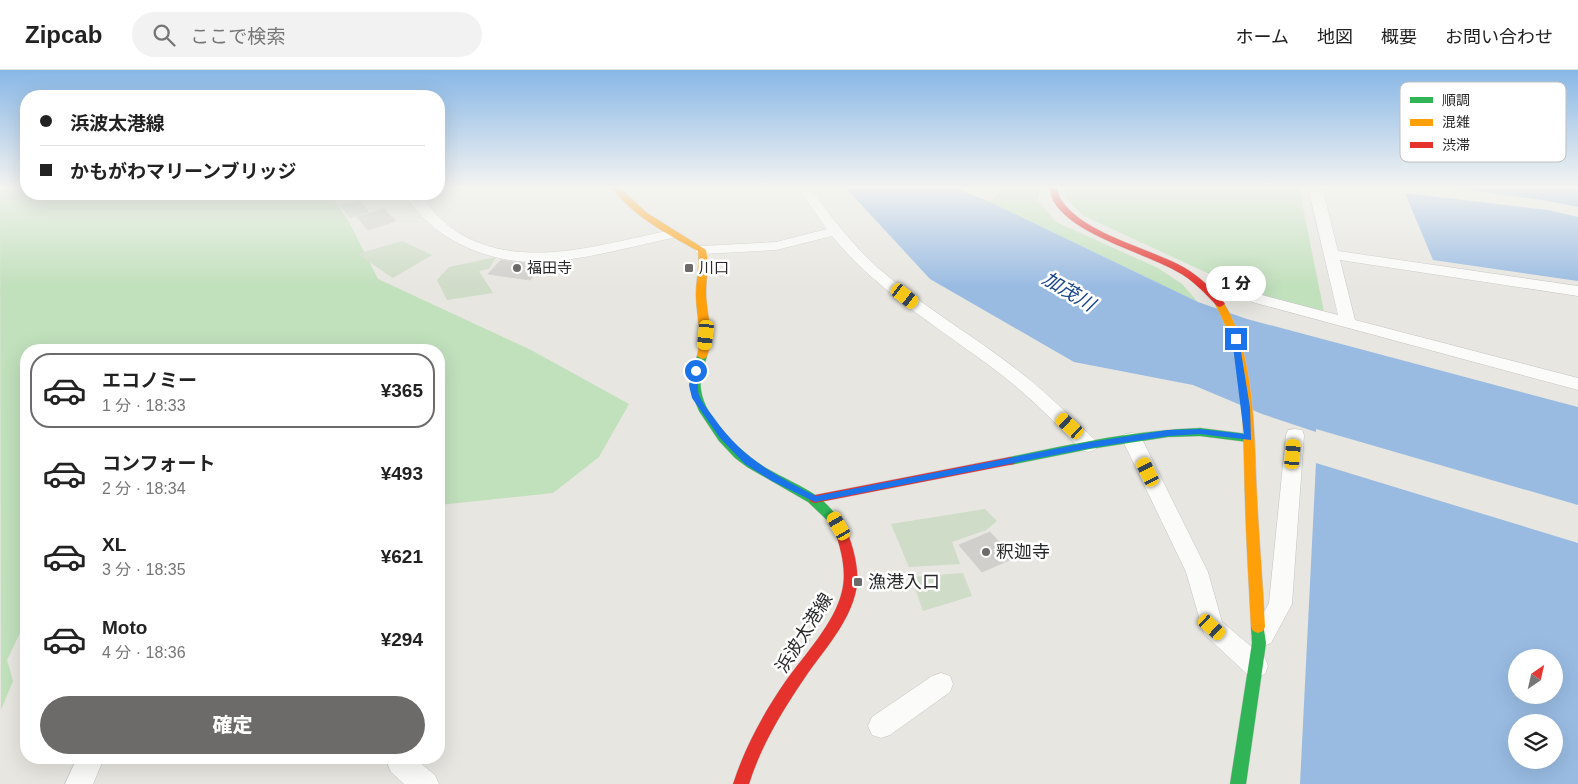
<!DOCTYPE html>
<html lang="ja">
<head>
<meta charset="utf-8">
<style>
	body { margin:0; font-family:Arial,"Noto Sans JP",sans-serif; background:#f2f2f2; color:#222; height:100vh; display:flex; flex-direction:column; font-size:19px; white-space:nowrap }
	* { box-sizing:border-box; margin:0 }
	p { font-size:16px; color:#767676 }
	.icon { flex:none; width:28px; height:28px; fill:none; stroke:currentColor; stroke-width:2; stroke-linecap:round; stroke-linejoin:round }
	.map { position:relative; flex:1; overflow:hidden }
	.side { position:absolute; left:20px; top:274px; width:425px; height:420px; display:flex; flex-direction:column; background:#fff; border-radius:20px; box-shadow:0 5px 20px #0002 }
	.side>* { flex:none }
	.guide { position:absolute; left:20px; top:20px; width:425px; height:110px; border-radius:20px; box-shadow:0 5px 20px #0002; display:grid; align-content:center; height:110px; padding:0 20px; background:#fff }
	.needle { width:32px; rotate:34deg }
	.buttons { position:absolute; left:1508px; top:579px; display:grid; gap:10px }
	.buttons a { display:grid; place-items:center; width:55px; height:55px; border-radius:50%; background:#fff; box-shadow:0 5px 20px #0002; font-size:25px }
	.end { position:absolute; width:22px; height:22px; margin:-11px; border:6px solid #1a73e8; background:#fff; box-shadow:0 0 0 2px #fff }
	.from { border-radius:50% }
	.bubble { position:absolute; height:35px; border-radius:18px; background:#fff; box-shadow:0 5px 20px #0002; font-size:16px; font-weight:800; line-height:35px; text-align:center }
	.car { position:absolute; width:15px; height:30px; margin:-15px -8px; border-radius:6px; box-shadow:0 0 4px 1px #0007; background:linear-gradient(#f5c518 24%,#345 0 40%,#f5c518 0 76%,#345 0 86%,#f5c518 0) }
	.guide b { display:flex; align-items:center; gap:18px; height:48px; font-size:19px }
	.guide b+b { border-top:1px solid #e0e0e0 }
	.guide i { width:12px; height:12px; background:#222 }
	ul { padding:9px 0 0; list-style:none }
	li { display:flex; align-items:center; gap:15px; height:75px; margin:0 10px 8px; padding:0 10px; border:2px solid transparent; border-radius:20px }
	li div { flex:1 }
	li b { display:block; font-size:19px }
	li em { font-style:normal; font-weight:800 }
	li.selected { border-color:#6c6b69 }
	li>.icon { width:45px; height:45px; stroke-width:1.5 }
	.primary-button { display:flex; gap:10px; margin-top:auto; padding:10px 20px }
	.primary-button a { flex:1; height:58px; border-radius:30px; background:#6c6b69; color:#fff; font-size:20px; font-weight:800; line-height:58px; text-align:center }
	header { display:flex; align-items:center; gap:30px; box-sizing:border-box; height:70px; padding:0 25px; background:#fff; border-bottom:1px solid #e0e0e0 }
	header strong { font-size:24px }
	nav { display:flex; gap:28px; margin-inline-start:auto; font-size:18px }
	.search { width:350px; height:45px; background:#f2f2f2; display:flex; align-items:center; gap:12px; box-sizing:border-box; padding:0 18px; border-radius:28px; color:#767676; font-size:19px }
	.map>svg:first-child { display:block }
</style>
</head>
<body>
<header>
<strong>Zipcab</strong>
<div class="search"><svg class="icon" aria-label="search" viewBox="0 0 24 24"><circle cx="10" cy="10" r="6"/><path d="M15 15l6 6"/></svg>ここで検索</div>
<nav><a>ホーム</a><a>地図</a><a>概要</a><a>お問い合わせ</a></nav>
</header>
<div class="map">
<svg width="1578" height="714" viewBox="0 0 1578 714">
	<rect width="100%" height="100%" fill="#e7e6e0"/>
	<g fill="#c1e0bc">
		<polygon points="2,117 26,117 26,124 330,124 349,152 378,209 531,280 629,334 599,387 553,423 439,435 439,280 26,280 26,557 19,565 7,590 13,611 1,640 0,118"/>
		<polygon points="1006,117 1039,117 1038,131 1056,152 1158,198 1182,214 1198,232 990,132"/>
		<polygon points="1065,117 1299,118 1324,242 1242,219 1084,146 1065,128"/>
	</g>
	<g fill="#cfdcc8">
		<polygon points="360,130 369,142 350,148 340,135"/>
		<polygon points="402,171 432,185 393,208 357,184"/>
		<polygon points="496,187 489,199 479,201 493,223 447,230 437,210 449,197"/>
		<polygon points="985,439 997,451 986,460 952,472 960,494 909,497 891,454"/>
		<polygon points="963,503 972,526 923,541 911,507"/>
	</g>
	<g fill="#99bbe2" fill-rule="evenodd">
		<polygon points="845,117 952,117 990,132 1198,232 1247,249 1578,337 1578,435 1316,359 1316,362 1262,344 1193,315 1074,292 930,209"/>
		<polygon points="1445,117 1578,117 1578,137 1543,130"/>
		<polygon points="1405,123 1548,140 1578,147 1578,211 1433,190"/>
		<path d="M1316 393 1578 473V714H1300ZM1516 588H1554V625H1516ZM1554 652V690H1516V652Z"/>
	</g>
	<g fill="#d0cfcb" stroke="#d2d1cc">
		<polygon points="384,139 396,151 368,160 357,147"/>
		<polygon points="501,190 513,192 544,194 530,210 488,204"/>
		<polygon points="990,462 1014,488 982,502 959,475"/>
	</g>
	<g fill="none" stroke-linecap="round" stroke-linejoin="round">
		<g stroke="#c5c4c4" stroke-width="1">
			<g id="street">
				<path d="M797 117H810C830 146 852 174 878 198 924 238 978 268 1025 306 1050 326 1072 348 1095 370L1098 375 1095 380 1088 382 1081 380C1054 351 1026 323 994 299 938 257 877 221 832 166L776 180 702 184 697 183 695 180 697 177 702 176 776 172 827 159Z"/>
				<polygon points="1308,117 1321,117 1323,121 1338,181 1578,216 1578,226 1340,190 1355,250 1578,308 1578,320 1252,232 1250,229 1252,226 1258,224 1338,245"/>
				<path d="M405 124H418C430 137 441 151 456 161 520 203 604 173 672 160L677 161 679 164 677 167 672 168C634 176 595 187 556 191 500 198 434 174 405 124Z"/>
				<polygon points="1295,359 1302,360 1304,365 1292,534 1271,573 1263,576 1255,573 1251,566 1269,533 1286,365 1288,360"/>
				<polygon points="1132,363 1139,364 1142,369 1208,502 1222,552 1265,588 1268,596 1265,604 1256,607 1247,604 1204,564 1186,502 1122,369 1125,364"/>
				<polygon points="941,603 950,606 953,614 950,622 890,665 881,668 872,665 868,656 872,647 932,606"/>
				<polygon points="77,688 104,688 93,714 65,714"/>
				<polygon points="385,688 414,688 435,705 439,714 404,714 391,702"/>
			</g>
		</g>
		<g stroke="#c5c4c4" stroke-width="1">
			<g id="fast">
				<path d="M702 283 707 286C704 297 699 308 701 320 705 350 742 383 766 398 783 408 801 415 817 426 829 435 837 446 846 458L847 461 846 464 841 466 836 464 828 451 808 432 747 397 735 388 719 371 699 341 690 319 694 296 697 286Z"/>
				<path d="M1200 358 1248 364 1254 368 1248 372 1200 366 1168 367 1090 379 1010 395 1004 391 1010 387C1073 374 1136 360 1200 358Z"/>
				<polygon points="1258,551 1263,553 1266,573 1246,714 1230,714 1252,573 1251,557 1253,553"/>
			</g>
		</g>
		<g stroke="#c5c4c4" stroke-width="1">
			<g id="slow">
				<path d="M611 117H619L647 143 706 180C709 195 706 208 706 223 706 244 716 268 706 288L702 289 697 286C703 265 696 245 696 224 696 210 700 196 698 181 666 163 634 147 611 117Z"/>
				<path d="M1220 231 1223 232C1256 282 1254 369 1257 428 1259 471 1263 514 1265 557L1263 561 1258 563 1253 561 1251 557C1249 514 1246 471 1245 428 1243 367 1246 288 1215 234Z"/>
			</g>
		</g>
		<g stroke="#c5c4c4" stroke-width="1">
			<g id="jam">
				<path d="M1049 117H1057C1058 122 1059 127 1062 131 1086 165 1150 178 1185 198 1200 207 1214 220 1225 234L1220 237 1217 236C1205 223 1192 209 1176 201 1142 182 1074 165 1054 132 1051 128 1051 122 1049 117Z"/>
				<polygon points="1010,387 1014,388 1016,391 1014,394 815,433 811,432 809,429 811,426 815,425"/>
				<path d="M841 456 846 458 847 461C854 480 860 501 856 521 849 552 826 578 808 603 784 638 762 673 749 714H733C745 677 763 644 785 612 804 585 835 553 842 521 847 501 841 480 835 461L836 458Z"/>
			</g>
		</g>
		<use href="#street" fill="#fbfbfa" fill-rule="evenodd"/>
		<use href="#fast" fill="#30b455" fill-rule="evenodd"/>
		<use href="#slow" fill="#ff9f0a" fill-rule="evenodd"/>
		<use href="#jam" fill="#e5322d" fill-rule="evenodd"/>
	</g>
	<linearGradient id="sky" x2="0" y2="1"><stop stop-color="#88b7e6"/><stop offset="0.54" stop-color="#f4f4f1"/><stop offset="1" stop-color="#f4f4f1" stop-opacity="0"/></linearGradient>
	<rect width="1578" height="217" fill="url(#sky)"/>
	<path fill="#1a73e8" d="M1236 267 1239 269 1250 338 1251 370 1200 364 1168 366 1090 378 815 432 772 411 745 394 720 368 692 328 689 315 692 301 699 299C700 308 696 316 699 325 702 333 709 341 714 348 743 389 773 404 816 426L1090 372 1168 360 1200 359 1244 364 1232 269Z"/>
	<g fill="#6c6b69" stroke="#fff" stroke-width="2">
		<circle cx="517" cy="198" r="5"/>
		<rect x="684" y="193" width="10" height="10" rx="2.5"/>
		<circle cx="986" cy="482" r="5"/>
		<rect x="853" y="507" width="10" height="10" rx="2.5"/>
	</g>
	<g text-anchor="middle" stroke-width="5" stroke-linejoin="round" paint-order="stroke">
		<g font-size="15" fill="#292929" stroke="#fff" text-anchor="start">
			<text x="527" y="203">福田寺</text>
			<text x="699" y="203">川口</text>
		</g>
		<g font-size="18" fill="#292929" stroke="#fff" text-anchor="start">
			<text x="996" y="488">釈迦寺</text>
			<text x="868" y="518">漁港入口</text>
		</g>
		<g font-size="18" fill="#292929" stroke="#fff">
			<text transform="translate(804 563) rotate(-58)" y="6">浜波太港線</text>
		</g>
		<g font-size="19" font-style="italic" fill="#19458e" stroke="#fff">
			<text transform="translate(1069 221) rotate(31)" y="7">加茂川</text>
		</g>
	</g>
	<rect x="1400" y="12" width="166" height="80" rx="8" fill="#fff" stroke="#bfbfbf" stroke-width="1"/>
	<rect x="1410" y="27" width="23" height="6" fill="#30b455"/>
	<rect x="1410" y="49" width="23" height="7" fill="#ff9f0a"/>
	<rect x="1410" y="72" width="23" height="6" fill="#e5322d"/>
	<g font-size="14" fill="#292929">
		<text x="1442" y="35">順調</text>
		<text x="1442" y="57">混雑</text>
		<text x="1442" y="80">渋滞</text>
	</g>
</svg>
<div class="buttons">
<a><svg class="needle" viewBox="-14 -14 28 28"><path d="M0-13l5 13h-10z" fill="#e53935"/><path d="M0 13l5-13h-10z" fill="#767676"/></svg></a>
<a><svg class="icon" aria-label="layers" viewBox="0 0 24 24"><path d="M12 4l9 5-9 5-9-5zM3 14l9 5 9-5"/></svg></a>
</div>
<i class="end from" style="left:696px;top:301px"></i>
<i class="end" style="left:1236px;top:269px"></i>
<div class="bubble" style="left:1206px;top:196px;width:60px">1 分</div>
<i class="car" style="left:905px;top:226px;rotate:128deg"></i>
<i class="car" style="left:706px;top:265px;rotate:186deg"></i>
<i class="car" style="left:1070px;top:356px;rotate:312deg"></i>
<i class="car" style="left:1293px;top:384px;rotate:5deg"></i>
<i class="car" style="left:1148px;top:402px;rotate:334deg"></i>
<i class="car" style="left:839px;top:456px;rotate:330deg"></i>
<i class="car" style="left:1212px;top:557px;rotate:132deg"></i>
<div class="guide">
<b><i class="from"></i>浜波太港線</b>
<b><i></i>かもがわマリーンブリッジ</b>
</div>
<section class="side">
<ul>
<li class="selected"><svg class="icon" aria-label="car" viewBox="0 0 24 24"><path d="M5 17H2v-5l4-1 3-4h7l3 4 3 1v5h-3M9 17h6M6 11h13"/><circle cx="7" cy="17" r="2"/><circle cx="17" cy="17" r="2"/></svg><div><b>エコノミー</b><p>1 分 · 18:33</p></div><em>¥365</em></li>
<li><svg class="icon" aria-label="car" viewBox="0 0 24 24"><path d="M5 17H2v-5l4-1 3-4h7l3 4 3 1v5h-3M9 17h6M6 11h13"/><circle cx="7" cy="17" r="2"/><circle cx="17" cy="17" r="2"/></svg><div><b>コンフォート</b><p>2 分 · 18:34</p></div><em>¥493</em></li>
<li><svg class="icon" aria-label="car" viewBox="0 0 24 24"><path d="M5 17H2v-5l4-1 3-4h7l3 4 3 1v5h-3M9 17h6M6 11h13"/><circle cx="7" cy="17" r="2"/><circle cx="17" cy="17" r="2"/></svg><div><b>XL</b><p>3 分 · 18:35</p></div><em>¥621</em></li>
<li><svg class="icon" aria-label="car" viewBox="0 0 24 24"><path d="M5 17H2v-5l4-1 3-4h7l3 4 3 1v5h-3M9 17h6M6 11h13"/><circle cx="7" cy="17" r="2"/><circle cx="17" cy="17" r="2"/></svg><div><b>Moto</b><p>4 分 · 18:36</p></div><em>¥294</em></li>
</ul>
<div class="primary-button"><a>確定</a></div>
</section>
</div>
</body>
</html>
